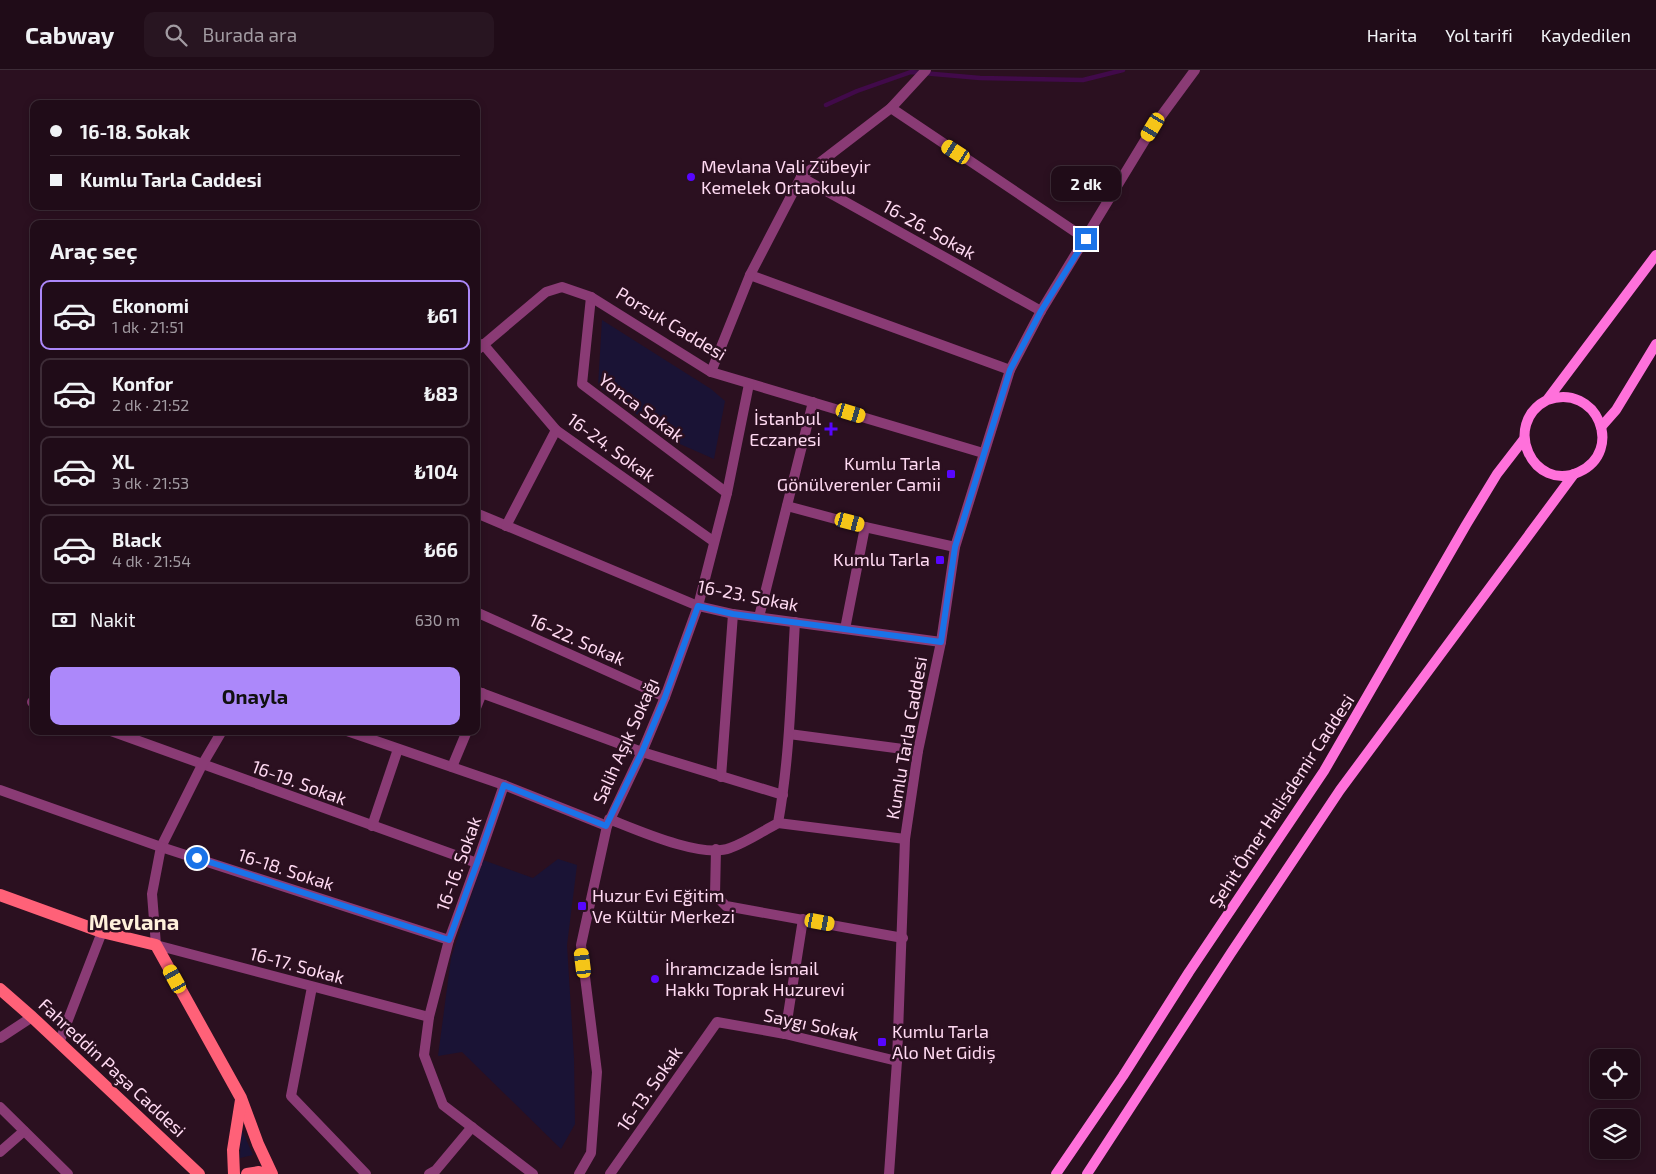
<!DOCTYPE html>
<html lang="tr">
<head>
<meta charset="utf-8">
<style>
	body { margin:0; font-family:"Exo 2",sans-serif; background:#281521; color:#f1f3f6; height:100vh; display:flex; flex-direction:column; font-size:19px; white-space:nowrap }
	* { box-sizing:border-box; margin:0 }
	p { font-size:16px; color:#a29ba2 }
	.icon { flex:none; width:28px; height:28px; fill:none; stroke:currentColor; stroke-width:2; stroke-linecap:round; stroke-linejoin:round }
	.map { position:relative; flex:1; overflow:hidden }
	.panel { position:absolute; left:30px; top:150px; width:450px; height:515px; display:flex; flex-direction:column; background:#200c18; border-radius:10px; box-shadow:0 2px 8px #0003,0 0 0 1px #3d2c37 }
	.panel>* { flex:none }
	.guide { position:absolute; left:30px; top:30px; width:450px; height:110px; border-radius:10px; box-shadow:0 2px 8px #0003,0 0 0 1px #3d2c37; display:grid; align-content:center; height:110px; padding:0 20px; background:#200c18 }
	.tools { position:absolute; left:1590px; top:979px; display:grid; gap:10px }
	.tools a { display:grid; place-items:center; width:50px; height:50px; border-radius:10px; background:#200c18; box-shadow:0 2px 8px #0003,0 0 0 1px #3d2c37; font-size:25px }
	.end { position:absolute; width:22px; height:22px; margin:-11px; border:6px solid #1a73e8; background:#fff; box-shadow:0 0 0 2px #fff }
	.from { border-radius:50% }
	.bubble { position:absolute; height:35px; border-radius:10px; background:#200c18; box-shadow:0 2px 8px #0003,0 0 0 1px #3d2c37; font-size:16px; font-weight:700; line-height:35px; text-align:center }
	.car { position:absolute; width:15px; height:30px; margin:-15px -8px; border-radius:6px; box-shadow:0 0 4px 1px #0007; background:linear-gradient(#f5c518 24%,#345 0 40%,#f5c518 0 76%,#345 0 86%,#f5c518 0) }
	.guide b { display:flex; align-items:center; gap:18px; height:48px; font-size:19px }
	.guide b+b { border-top:1px solid #3d2c37 }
	.guide i { width:12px; height:12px; background:#f1f3f6 }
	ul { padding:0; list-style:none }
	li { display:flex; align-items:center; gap:15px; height:70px; margin:0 10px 8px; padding:0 10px; border:2px solid #3d2c37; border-radius:10px }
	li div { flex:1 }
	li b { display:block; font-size:19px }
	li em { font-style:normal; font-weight:700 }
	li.current { border-color:#ac88fa }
	li>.icon { width:45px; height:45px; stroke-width:1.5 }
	h2 { padding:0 20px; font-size:22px; line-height:60px }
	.pay { display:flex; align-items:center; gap:12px; height:55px; padding:0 20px; font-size:19px }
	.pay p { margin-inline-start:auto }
	.primary-button { display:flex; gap:10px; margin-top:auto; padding:10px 20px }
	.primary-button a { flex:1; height:58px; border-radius:10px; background:#ac88fa; color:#111; font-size:20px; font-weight:700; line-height:58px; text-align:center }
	header { display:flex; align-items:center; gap:30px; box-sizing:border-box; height:70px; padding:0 25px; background:#200c18; border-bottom:1px solid #3d2c37 }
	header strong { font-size:24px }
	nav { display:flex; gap:28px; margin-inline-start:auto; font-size:18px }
	.search { width:350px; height:45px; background:#281521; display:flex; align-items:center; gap:12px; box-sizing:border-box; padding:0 18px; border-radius:10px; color:#a29ba2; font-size:19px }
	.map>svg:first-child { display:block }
</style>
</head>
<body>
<header>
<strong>Cabway</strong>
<div class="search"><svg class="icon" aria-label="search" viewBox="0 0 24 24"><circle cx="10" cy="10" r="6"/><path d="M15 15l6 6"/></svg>Burada ara</div>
<nav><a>Harita</a><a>Yol tarifi</a><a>Kaydedilen</a></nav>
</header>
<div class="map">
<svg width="1656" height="1104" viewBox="0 0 1656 1104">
	<rect width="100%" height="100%" fill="#2b1020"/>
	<g fill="#1a1335">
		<polygon points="602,250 711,319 725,331 714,389 673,371 598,316"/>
		<polygon points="558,789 577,795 567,875 574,988 575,1054 561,1079 462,982 438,986 451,888 483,790 533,808"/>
		<polygon points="241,1058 253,1085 240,1088"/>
	</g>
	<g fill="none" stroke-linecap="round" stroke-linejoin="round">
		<polyline stroke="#410a4a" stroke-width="4.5" points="826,35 857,21 911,2 980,8 1083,10 1123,0"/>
		<g stroke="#8a3b75" stroke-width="10">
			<polyline points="891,38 1086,169"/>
			<polyline points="801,107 1041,241"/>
			<polyline points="750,205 1010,300"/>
			<polyline points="591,227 582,314 727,423"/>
			<polyline points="483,274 556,360 713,471"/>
			<polyline points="476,281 546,222 562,217 591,227 711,302 983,383"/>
			<polyline points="711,302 750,205 801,107 891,38 926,0"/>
			<polyline points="787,436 865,457 955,477"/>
			<polyline points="476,443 698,536 733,544 941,572"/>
			<polyline points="506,456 556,360"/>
			<polyline points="476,542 665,627"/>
			<polyline points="759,547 813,332"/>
			<polyline points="845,559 865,457"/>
			<polyline points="476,621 642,682 783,725"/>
			<polyline points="32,632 34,632"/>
			<polyline points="476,638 482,623"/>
			<polyline points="111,661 477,793"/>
			<polyline points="222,661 202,695 161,777 152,824 156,875 429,947"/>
			<polyline points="347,661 504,715 607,756"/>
			<polyline points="789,664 918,681"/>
			<polyline points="452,697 467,661"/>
			<polyline points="721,707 733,544"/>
			<polyline points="504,715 477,793 449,870 429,947 424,985 443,1035 533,1104"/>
			<polyline points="0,720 161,777 449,870"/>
			<path d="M609 749C637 760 702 789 730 778 747 772 763 761 778 753 790 687 791 619 795 552"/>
			<polyline points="778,753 905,769"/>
			<polyline points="372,756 398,679"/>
			<polyline points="716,779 715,825 726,836 903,868"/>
			<polyline points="312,917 291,1026 366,1104"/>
			<polyline points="785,964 803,849"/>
			<polyline points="0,968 32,947"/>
			<polyline points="59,973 102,862"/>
			<polyline points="0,1037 68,1104"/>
			<polyline points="0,1082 24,1061"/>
			<polyline points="429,1104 436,1100 472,1057"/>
			<polyline points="579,1104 591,1083 597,1002 581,875 607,756 642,682 665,627 698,536 727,423 749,314"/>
			<polyline points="610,1104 717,952 785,964 897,991"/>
			<polyline points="889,1104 897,991 905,769 918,681 941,572 955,477 1010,300 1041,241 1153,57 1195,0"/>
		</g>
		<g stroke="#ff71db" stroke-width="10">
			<path d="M1547 330C1597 312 1625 381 1579 402 1533 423 1501 354 1547 330L1656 185"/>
			<polyline points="1601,357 1616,340 1656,274"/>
			<polyline points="1056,1104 1123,1006 1189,902 1324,701 1466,455 1497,404 1524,369"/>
			<polyline points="1087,1104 1231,883 1340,720 1574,404"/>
		</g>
		<g stroke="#ff6178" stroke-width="12">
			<polyline points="0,825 102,862 156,875 241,1028 258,1074 272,1104"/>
			<polyline points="0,919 32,947 199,1104"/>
			<polyline points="234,1104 233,1080 241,1030"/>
			<polyline points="247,1104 259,1102 268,1104"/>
		</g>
	</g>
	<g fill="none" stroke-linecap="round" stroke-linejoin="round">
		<polyline stroke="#1a73e8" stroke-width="6" points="197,788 449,870 477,793 504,715 606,756 642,682 665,627 698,536 733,544 941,572 955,477 1010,300 1041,241 1086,169"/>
	</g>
	<g fill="#5806ff" stroke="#2b1020" stroke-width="2">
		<circle cx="691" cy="107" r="5"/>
		<path d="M828.5 351.5h5v5h5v5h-5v5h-5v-5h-5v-5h5z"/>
		<rect x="946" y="399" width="10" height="10" rx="2.5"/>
		<rect x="935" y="485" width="10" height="10" rx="2.5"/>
		<rect x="577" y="831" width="10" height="10" rx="2.5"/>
		<circle cx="655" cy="909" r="5"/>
		<rect x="877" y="967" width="10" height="10" rx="2.5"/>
	</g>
	<g text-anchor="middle" stroke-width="5" stroke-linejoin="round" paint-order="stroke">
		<g font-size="18" fill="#ffdaf2" stroke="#2b1020" text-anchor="start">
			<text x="701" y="103">Mevlana Vali Zübeyir<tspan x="701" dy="21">Kemelek Ortaokulu</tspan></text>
			<text x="821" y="355" text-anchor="end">İstanbul<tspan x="821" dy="21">Eczanesi</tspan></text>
			<text x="941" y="400" text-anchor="end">Kumlu Tarla<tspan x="941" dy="21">Gönülverenler Camii</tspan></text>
			<text x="930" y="496" text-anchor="end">Kumlu Tarla</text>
			<text x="592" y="832">Huzur Evi Eğitim<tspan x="592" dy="21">Ve Kültür Merkezi</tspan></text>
			<text x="665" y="905">İhramcızade İsmail<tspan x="665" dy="21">Hakkı Toprak Huzurevi</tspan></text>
			<text x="892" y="968">Kumlu Tarla<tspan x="892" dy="21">Alo Net Gidiş</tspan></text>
		</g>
		<g font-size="18" fill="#ffdaf2" stroke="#2b1020">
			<text transform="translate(929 160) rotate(29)" y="6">16-26. Sokak</text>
			<text transform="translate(671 254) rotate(31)" y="6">Porsuk Caddesi</text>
			<text transform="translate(641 338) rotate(37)" y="6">Yonca Sokak</text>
			<text transform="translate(611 378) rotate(36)" y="6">16-24. Sokak</text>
			<text transform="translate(748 526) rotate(11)" y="6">16-23. Sokak</text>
			<text transform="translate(577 570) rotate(24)" y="6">16-22. Sokak</text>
			<text transform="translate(907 668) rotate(-80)" y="6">Kumlu Tarla Caddesi</text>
			<text transform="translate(626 671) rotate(-66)" y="6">Salih Aşık Sokağı</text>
			<text transform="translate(299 713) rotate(20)" y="6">16-19. Sokak</text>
			<text transform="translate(1282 731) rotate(-57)" y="6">Şehit Ömer Halisdemir Caddesi</text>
			<text transform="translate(459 794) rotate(-70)" y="6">16-16. Sokak</text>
			<text transform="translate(286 800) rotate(18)" y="6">16-18. Sokak</text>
			<text transform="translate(297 896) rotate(15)" y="6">16-17. Sokak</text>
			<text transform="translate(811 955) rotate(12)" y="6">Saygı Sokak</text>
			<text transform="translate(112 998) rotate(43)" y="6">Fahreddin Paşa Caddesi</text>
			<text transform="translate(650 1019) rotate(-55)" y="6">16-13. Sokak</text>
		</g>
		<g font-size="22" font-weight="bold" fill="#fff1dc" stroke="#2b1020">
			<text x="134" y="860">Mevlana</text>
		</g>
	</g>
</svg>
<div class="tools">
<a><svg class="icon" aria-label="locate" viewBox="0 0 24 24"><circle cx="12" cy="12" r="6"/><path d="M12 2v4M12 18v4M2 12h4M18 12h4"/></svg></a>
<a><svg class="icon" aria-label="layers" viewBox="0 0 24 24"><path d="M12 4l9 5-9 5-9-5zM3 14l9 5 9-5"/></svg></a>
</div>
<i class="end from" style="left:197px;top:788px"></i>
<i class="end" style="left:1086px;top:169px"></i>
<div class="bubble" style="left:1051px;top:96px;width:70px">2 dk</div>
<i class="car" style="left:1153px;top:57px;rotate:211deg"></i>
<i class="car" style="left:956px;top:82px;rotate:303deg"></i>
<i class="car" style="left:851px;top:343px;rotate:107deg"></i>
<i class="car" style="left:850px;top:452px;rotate:105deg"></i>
<i class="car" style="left:820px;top:852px;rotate:100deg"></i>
<i class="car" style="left:583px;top:893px;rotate:353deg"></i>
<i class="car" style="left:175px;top:909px;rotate:331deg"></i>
<div class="guide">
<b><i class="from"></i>16-18. Sokak</b>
<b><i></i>Kumlu Tarla Caddesi</b>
</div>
<section class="panel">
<h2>Araç seç</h2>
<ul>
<li class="current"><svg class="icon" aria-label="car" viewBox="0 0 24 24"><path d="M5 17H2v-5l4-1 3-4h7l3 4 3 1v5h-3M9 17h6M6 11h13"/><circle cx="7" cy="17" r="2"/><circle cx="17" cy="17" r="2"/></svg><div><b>Ekonomi</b><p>1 dk · 21:51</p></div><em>₺61</em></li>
<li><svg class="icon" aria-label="car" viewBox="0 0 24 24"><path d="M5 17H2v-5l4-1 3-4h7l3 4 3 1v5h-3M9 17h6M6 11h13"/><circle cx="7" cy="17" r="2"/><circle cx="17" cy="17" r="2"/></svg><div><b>Konfor</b><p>2 dk · 21:52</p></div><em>₺83</em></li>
<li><svg class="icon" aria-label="car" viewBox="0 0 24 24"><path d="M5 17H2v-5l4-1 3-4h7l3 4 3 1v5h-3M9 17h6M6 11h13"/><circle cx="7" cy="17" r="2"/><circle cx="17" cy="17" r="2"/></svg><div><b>XL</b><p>3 dk · 21:53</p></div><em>₺104</em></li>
<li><svg class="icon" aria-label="car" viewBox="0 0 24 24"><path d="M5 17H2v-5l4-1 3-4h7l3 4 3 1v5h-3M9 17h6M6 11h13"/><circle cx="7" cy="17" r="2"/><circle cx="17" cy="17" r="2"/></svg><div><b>Black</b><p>4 dk · 21:54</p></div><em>₺66</em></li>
</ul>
<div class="pay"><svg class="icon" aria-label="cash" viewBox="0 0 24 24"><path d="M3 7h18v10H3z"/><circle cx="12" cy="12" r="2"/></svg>Nakit<p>630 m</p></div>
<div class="primary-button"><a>Onayla</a></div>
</section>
</div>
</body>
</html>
